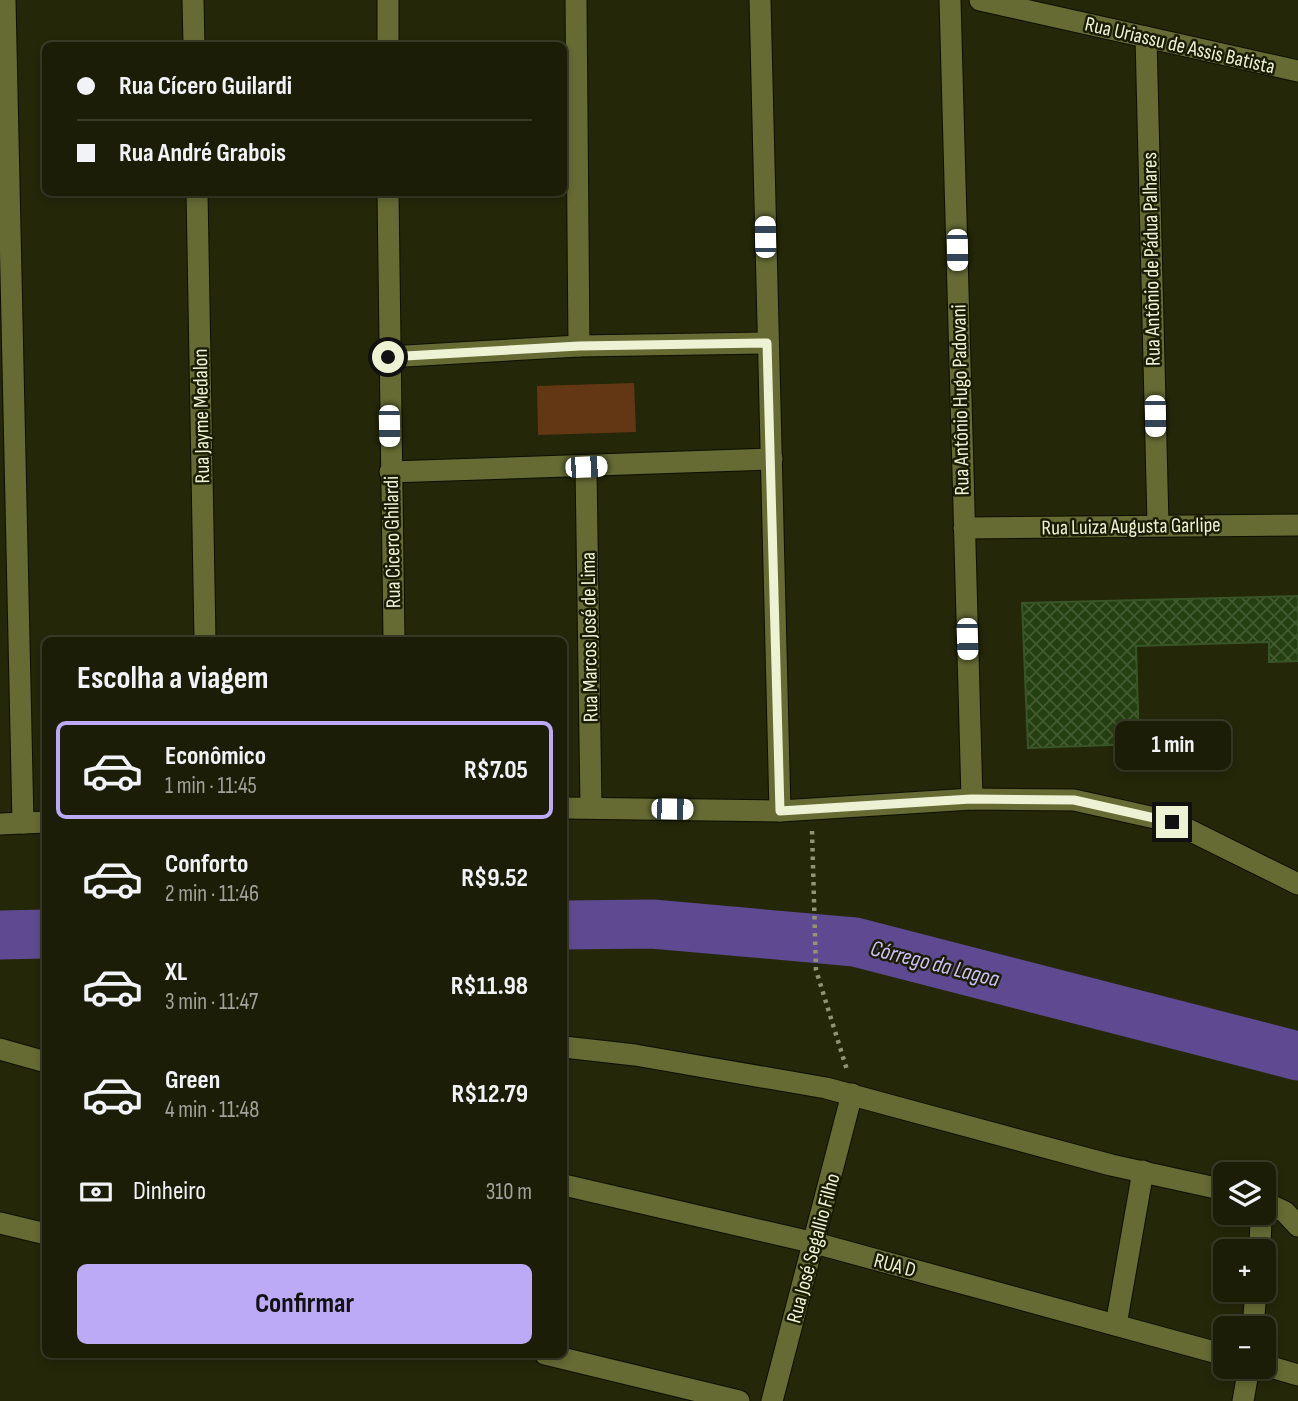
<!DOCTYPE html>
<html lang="pt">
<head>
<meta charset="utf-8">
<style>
	body { margin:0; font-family:"Sofia Sans Condensed",sans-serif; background:#282a14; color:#f1f3f6; height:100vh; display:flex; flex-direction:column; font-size:26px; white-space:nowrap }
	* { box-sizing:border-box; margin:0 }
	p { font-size:23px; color:#a0a29b }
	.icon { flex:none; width:38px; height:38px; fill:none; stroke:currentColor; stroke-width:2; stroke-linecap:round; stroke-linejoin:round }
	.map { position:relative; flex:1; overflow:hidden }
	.details { position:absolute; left:42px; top:637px; width:525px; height:721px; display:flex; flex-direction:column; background:#1b1d06; border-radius:10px; box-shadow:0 4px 10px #0003,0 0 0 2px #393b28 }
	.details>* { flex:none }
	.banner { position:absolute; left:42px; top:42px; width:525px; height:154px; border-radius:10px; box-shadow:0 4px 10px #0003,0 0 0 2px #393b28; display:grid; align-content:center; height:154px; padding:0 35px; background:#1b1d06 }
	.controls { position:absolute; left:1213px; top:1162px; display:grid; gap:14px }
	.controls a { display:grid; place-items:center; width:63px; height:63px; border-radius:10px; background:#1b1d06; box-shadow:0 4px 10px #0003,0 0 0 2px #393b28; font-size:35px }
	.end { position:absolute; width:32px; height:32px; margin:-16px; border:9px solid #edf2d4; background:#111; box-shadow:0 0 0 4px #111 }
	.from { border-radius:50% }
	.bubble { position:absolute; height:49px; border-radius:10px; background:#1b1d06; box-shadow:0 4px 10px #0003,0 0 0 2px #393b28; font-size:23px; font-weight:700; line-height:49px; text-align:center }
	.car { position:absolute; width:21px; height:42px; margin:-21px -10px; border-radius:9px; box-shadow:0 0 5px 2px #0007; background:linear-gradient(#fff 24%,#345 0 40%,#fff 0 76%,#345 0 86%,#fff 0) }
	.banner b { display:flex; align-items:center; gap:24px; height:66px; font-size:26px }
	.banner b+b { border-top:2px solid #393b28 }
	.banner i { width:18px; height:18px; background:#f1f3f6 }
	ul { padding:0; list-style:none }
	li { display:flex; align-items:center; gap:21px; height:98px; margin:0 14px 10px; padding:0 21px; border:4px solid transparent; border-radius:10px }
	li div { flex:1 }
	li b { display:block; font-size:26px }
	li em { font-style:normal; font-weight:700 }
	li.active { border-color:#bcaaf6 }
	li>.icon { width:63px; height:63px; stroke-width:1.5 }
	h2 { padding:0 35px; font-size:32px; line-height:84px }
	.pay { display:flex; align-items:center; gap:18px; height:77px; padding:0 35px; font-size:26px }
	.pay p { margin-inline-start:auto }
	.button { display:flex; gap:14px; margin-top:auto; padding:14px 35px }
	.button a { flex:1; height:80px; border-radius:10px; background:#bcaaf6; color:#111; font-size:28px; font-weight:700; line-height:80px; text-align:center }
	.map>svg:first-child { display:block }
</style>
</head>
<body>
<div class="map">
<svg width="1298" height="1401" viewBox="0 0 1298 1401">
	<defs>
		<pattern id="building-cross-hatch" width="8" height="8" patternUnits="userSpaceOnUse" patternTransform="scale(1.75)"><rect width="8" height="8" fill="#243f10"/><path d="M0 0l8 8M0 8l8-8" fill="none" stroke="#445b32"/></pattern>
	</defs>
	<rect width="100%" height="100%" fill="#242708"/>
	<polygon fill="#643714" points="634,383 636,432 538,435 537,386"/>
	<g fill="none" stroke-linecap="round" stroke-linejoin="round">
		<g stroke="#5e4a90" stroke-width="49">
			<polyline points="564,925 652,924 855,942 1298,1056"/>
			<polyline points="0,935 46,934"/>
		</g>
	</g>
	<polygon fill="url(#building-cross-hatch)" stroke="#395527" stroke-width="2" points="1298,596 1298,661 1269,662 1269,642 1136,646 1139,744 1028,748 1022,603"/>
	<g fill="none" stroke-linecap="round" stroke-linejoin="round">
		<g stroke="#0d0f00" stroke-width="23">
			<g id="minor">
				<polyline points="5,0 23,823"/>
				<polyline points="193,0 194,46"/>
				<polyline points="388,0 388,46"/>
				<polyline points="576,0 579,346"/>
				<polyline points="760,0 780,811"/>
				<polyline points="950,0 972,799"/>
				<polyline points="980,0 1298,71"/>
				<polyline points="1146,37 1158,524"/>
				<polyline points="197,192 205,640"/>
				<polyline points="388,192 394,640"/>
				<polyline points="388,357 579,346 767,343"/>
				<polyline points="586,467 591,807"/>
				<polyline points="390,472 772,459"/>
				<polyline points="964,528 1298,525"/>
				<polyline points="564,808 780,811 972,799 1074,800 1173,822 1298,884"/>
				<polyline points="0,824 46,822"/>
				<polyline points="564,1047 635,1055 826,1088 1111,1165 1225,1190"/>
				<polyline points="0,1049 46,1062"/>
				<polyline points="564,1185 815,1243 1225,1355"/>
				<polyline points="1264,1202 1285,1212 1298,1226"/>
				<polyline points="0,1223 46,1234"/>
				<polyline points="1260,1251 1261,1213"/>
				<polyline points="1116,1325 1143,1171"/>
				<polyline points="1253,1328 1256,1290"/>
				<polyline points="545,1354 739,1401"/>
				<polyline points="1264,1365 1298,1375"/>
				<polyline points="772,1401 852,1094"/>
				<polyline points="1243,1401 1249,1367"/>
			</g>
		</g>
		<polyline stroke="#909576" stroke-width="4.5" stroke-dasharray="3.5 5" stroke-linecap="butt" points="812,831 816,970 847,1070"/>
		<use href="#minor" stroke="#656b33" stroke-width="21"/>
	</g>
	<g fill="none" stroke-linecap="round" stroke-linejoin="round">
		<polyline stroke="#edf2d4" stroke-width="9" points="388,357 579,346 767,343 780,811 971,799 1074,800 1172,822"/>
	</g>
	<g text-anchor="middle" stroke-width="5" stroke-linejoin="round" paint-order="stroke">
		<g font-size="21" fill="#edf2d4" stroke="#1a1d01">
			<text transform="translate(1180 45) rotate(13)" y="7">Rua Uriassu de Assis Batista</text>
			<text transform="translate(1151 259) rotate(-91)" y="7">Rua Antônio de Pádua Palhares</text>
			<text transform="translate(960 400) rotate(-91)" y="7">Rua Antônio Hugo Padovani</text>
			<text transform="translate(201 416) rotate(-91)" y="7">Rua Jayme Medalon</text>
			<text transform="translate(1131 526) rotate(-1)" y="7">Rua Luiza Augusta Garlipe</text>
			<text transform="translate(392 542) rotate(-91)" y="7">Rua Cicero Ghilardi</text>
			<text transform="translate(589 637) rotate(-91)" y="7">Rua Marcos José de Lima</text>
			<text transform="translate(813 1248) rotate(-75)" y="7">Rua José Segallio Filho</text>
			<text transform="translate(895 1265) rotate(15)" y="7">RUA D</text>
		</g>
		<g font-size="23" font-style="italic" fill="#ccbefb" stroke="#1a1d01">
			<text transform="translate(935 963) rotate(14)" y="8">Córrego da Lagoa</text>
		</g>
	</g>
</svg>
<div class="controls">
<a><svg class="icon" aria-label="layers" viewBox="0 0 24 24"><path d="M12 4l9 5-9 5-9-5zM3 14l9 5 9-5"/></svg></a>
<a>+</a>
<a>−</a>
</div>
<i class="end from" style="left:388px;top:357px"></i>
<i class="end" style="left:1172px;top:822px"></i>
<div class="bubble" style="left:1115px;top:721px;width:116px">1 min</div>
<i class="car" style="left:765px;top:237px;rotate:359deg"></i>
<i class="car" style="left:957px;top:250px;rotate:179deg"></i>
<i class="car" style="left:1155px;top:416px;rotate:179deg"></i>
<i class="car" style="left:389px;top:426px;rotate:179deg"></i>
<i class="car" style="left:586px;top:467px;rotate:88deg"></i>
<i class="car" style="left:967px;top:639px;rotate:178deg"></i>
<i class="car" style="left:672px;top:809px;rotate:91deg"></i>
<div class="banner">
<b><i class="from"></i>Rua Cícero Guilardi</b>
<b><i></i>Rua André Grabois</b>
</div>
<section class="details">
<h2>Escolha a viagem</h2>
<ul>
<li class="active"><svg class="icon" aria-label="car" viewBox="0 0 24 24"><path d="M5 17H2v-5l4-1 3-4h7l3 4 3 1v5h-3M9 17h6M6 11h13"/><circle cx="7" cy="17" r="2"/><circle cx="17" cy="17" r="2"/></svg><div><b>Econômico</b><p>1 min · 11:45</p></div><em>R$7.05</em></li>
<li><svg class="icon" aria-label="car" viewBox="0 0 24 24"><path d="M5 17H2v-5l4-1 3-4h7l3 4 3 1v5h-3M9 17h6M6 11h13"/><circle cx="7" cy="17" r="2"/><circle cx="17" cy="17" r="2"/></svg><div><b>Conforto</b><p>2 min · 11:46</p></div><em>R$9.52</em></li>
<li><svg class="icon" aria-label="car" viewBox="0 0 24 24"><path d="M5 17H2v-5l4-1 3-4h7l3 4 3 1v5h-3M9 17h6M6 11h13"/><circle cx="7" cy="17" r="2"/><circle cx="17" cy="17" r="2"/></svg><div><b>XL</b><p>3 min · 11:47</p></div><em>R$11.98</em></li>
<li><svg class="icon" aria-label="car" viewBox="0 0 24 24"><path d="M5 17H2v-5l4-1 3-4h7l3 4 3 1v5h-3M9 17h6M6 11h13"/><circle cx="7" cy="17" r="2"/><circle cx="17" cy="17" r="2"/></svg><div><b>Green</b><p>4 min · 11:48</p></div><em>R$12.79</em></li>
</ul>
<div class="pay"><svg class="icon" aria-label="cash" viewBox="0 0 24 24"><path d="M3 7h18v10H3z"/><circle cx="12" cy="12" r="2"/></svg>Dinheiro<p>310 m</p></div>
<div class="button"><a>Confirmar</a></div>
</section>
</div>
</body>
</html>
